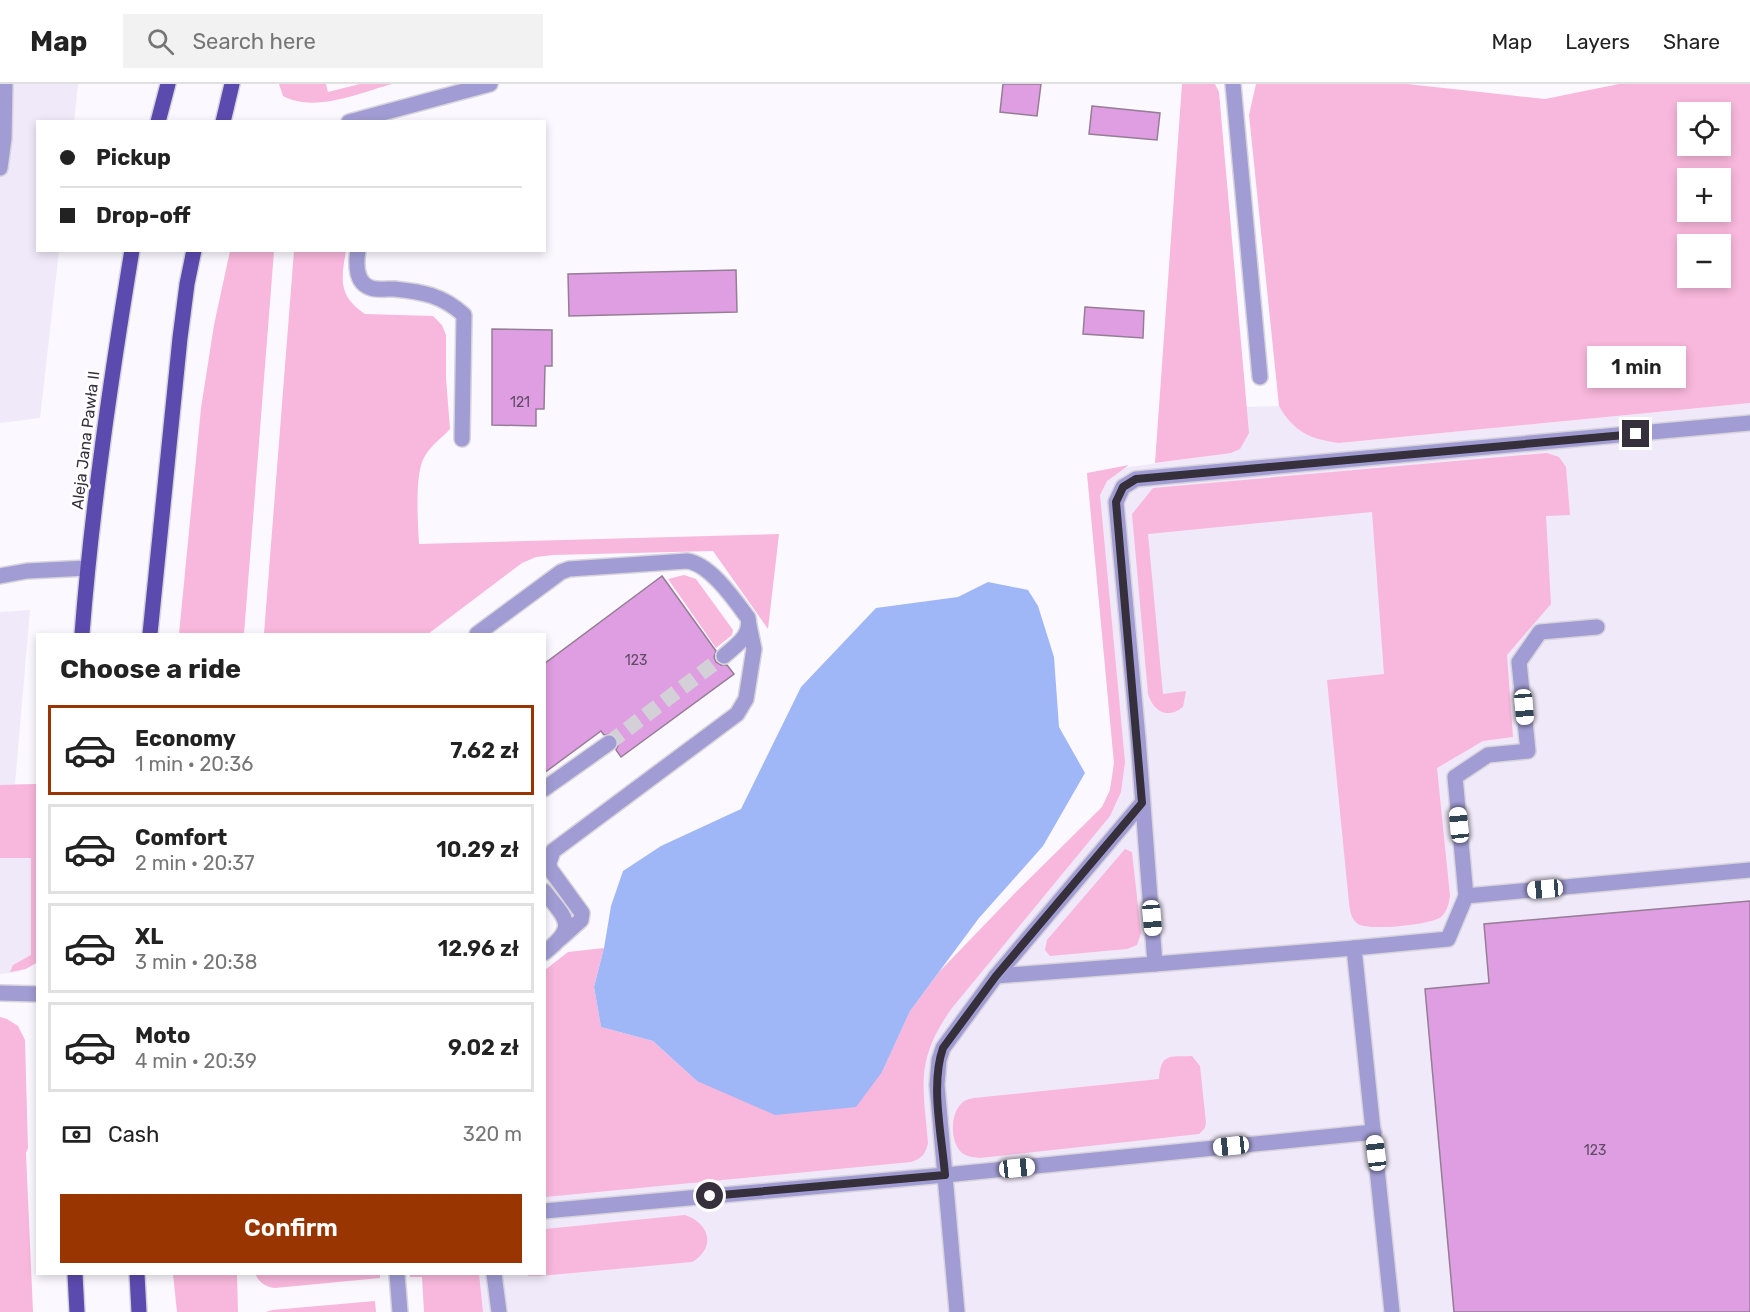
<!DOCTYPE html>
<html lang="en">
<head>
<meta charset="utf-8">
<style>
	body { margin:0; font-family:Rubik,sans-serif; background:#f2f2f2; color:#222; height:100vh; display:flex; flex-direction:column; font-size:22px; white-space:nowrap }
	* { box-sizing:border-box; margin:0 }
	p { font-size:20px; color:#767676 }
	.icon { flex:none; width:33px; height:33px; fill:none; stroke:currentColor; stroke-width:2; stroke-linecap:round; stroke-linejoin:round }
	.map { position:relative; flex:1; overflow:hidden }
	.panel { position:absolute; left:36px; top:549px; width:510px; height:642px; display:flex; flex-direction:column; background:#fff; border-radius:0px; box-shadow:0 3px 9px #0003 }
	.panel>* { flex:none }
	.hud { position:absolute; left:36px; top:36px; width:510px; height:132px; border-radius:0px; box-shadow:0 3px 9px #0003; display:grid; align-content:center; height:132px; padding:0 24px; background:#fff }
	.fabs { position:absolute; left:1677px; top:18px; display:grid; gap:12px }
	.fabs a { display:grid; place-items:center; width:54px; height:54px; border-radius:0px; background:#fff; box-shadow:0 3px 9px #0003; font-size:30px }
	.end { position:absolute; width:27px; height:27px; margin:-14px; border:8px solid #36303c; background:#fff; box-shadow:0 0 0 3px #fff }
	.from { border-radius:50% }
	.bubble { position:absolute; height:42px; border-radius:0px; background:#fff; box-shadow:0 3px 9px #0003; font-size:20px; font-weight:600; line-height:42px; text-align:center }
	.car { position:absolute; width:18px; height:36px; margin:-18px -9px; border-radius:8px; box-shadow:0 0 4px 2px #0007; background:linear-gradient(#fff 24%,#345 0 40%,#fff 0 76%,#345 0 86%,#fff 0) }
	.hud b { display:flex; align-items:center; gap:21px; height:57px; font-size:22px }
	.hud b+b { border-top:2px solid #e0e0e0 }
	.hud i { width:15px; height:15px; background:#222 }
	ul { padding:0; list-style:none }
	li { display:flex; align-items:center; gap:18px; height:90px; margin:0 12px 9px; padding:0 12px; border:3px solid #e0e0e0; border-radius:0px }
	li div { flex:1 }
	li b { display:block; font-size:22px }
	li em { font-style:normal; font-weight:600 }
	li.active { border-color:#993500 }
	li>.icon { width:54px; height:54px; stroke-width:1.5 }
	h2 { padding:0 24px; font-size:27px; line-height:72px }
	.pay { display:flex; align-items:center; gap:15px; height:66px; padding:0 24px; font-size:22px }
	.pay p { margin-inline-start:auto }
	.button { display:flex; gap:12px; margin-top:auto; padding:12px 24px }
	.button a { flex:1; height:69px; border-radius:0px; background:#993500; color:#fff; font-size:24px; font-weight:600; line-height:69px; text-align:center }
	header { display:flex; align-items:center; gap:36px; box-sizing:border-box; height:84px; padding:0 30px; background:#fff; border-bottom:2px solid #e0e0e0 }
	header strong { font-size:28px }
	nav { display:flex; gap:33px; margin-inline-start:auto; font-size:21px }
	.search { width:420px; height:54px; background:#f2f2f2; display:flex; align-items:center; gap:15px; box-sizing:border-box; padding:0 21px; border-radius:0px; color:#767676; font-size:22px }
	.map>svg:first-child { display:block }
</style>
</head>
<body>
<header>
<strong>Map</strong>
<div class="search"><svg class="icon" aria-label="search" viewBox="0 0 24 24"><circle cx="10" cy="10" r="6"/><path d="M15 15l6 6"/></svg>Search here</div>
<nav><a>Map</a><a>Layers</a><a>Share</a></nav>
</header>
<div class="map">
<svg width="1750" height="1228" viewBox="0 0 1750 1228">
	<rect width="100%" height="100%" fill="#fbf8ff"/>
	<g fill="#f0e9f9">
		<polygon points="0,0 78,0 74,37 38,38 38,166 59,167 40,334 0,339"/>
		<polygon points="1750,319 1750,1228 456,1228 452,1190 544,1190 545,994 949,902 1102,723 1110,706 1114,679 1087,389 1201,373 1238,323 1284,322 1339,359"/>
		<polygon points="30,526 15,700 37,700 36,879 18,888 0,890 0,528"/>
	</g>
	<g fill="#f8b7dc" fill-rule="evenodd">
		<path d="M279 0H326L328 8 360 0H392C359 9 315 29 283 12Z"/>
		<polygon points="1182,0 1215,0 1219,8 1249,349 1240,365 1231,369 1155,379"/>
		<path d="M1256 0H1407L1545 15 1619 0H1750V319L1339 359C1310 355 1294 348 1279 322L1249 31ZM1688 28H1720V62H1688ZM1688 94H1720V128H1688ZM1688 160H1720V194H1688Z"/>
		<polygon points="230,167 274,167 244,550 179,550 201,324 214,241"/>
		<path d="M294 167H346C341 195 338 212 365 230L433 232 442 241 446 251V294L450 345C442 354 431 361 425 372 414 388 418 439 419 460L779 450 768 545 713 467 553 471 536 473 522 479 428 550H264Z"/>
		<path d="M1547 369 1559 373 1566 383 1570 431 1546 432 1551 520 1507 571 1513 653 1483 657 1437 684 1450 812C1449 819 1447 828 1441 833 1430 841 1370 847 1358 840 1351 835 1350 827 1349 819L1327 596 1384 590 1372 428 1148 450 1163 610 1186 607 1183 623C1167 636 1153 627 1148 610L1132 430 1153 404Z"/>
		<path d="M1129 381 1107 397 1100 411 1125 678 1121 708 1110 732 952 924C915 976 923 1000 928 1059 926 1070 921 1075 911 1078L545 1113V886L568 868 604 864 594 903 601 943 653 957 697 997 882 988 910 927 939 888 1017 807 1102 723 1110 706 1114 679 1087 389Z"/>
		<polygon points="684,491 696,495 733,546 732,551 716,564 668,495"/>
		<polygon points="37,700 36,879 26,885 10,888 13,881 31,871 31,774 0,774 0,701"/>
		<polygon points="1125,765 1132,768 1141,849 1137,861 1127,865 1050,872 1045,866 1047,856"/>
		<polygon points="0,933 7,935 18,942 25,956 28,1064 26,1069 33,1228 0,1228"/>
		<path d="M1192 972 1200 982 1206 1039 1205 1044 1199 1050 980 1074C974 1073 967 1073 962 1069 950 1058 950 1031 961 1020 964 1016 969 1015 974 1014L1159 995C1161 969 1169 973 1192 972Z"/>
		<path d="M685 1131C709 1139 717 1163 692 1178L540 1192H529L525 1190H544L545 1145Z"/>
		<polygon points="173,1190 237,1190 238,1228 177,1228"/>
		<path d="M255 1190H380V1194L275 1204C265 1203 259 1198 255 1190Z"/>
		<polygon points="410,1190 479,1190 483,1228 424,1228 422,1193 410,1193"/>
		<polygon points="375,1217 376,1228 266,1228 272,1226"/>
	</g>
	<polygon fill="#9fb7f6" points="988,498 1028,506 1038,522 1054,573 1059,643 1085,689 1043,762 979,834 910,927 882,988 856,1023 775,1031 697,997 653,957 601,943 594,903 604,864 611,822 623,787 661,762 741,725 801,603 876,524 958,513"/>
	<g fill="#df9ee2" stroke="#957d96" stroke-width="1.5">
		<polygon points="1003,0 1041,0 1037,32 1000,28"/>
		<polygon points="1092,22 1160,29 1157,56 1089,50"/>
		<polygon points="736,186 737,228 569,232 568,190"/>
		<polygon points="1085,223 1144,227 1143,254 1083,250"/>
		<polygon points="492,245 552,246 552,282 545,282 544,325 536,325 536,342 492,341"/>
		<polygon points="662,492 716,567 714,573 716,578 721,581 727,581 734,590 621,673 616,666 619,659 617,653 613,650 604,651 601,647 544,689 544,580"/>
		<polygon points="1750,817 1750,1228 1454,1228 1425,905 1489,899 1484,840"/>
	</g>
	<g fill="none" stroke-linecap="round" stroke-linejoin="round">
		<polyline stroke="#d4d0d8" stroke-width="15" stroke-dasharray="15 8" stroke-linecap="butt" points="609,659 724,572"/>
		<g stroke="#d8d4dc" stroke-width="18">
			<g id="minor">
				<polyline points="1233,0 1260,293"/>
				<polyline points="349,38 490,0"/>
				<polyline points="0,84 4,54 5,0"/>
				<path d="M358 166C356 179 355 199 371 204 377 206 387 205 394 205 423 208 442 211 464 231L462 355"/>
				<polyline points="0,492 27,487 87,484"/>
				<path d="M477 550 561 488 569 485 687 477C710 480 734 515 748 534 752 552 736 561 724 572"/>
				<polyline points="544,705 609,659"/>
				<path d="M544 807C567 836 578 842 544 869"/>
				<polyline points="1466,812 1750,786"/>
				<polyline points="561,854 581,836 582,829 550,785 549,779 553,767 737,630 746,615 754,565 749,541"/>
				<polyline points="1155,880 1354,864"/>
				<polyline points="996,892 1155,880 1138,654 1116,418 1123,403 1136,395 1750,339"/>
				<polyline points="0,909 38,910"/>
				<polyline points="544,1127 945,1091 1374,1048"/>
				<polyline points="397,1190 400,1228"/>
				<polyline points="494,1190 499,1228"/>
				<polyline points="957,1228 937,1001 939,976 943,964 996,892 1142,719"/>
				<polyline points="1392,1228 1354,864 1448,855 1466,812 1455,693 1488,671 1528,667 1519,578 1540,548 1597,543"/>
			</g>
		</g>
		<g stroke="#d8d4dc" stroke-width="18">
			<g id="major">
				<polyline points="158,38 168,0"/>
				<polyline points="223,38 232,0"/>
				<path d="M82 550C92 422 111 294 132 166"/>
				<polyline points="150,550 180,254 187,200 194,166"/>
				<polyline points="75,1190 77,1228"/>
				<polyline points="137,1190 139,1228"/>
			</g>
		</g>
		<use href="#minor" stroke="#a19dd4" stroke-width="15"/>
		<use href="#major" stroke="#5c4bae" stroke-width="15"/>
	</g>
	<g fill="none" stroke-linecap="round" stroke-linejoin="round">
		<path stroke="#36303c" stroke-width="8" d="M710 1112 945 1091C942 1052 930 1001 943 964L996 892 1142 719 1116 418 1123 403 1136 395 1636 350"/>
	</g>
	<g text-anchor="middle" stroke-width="5" stroke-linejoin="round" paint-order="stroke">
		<g font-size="14" fill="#604c66">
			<text x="520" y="323">121</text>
			<text x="636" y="581">123</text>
			<text x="1595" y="1071">123</text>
		</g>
		<g font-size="16" fill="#36303c" stroke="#fff">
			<text transform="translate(85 356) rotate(-83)" y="6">Aleja Jana Pawła II</text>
		</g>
	</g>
</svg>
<div class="fabs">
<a><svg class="icon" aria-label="locate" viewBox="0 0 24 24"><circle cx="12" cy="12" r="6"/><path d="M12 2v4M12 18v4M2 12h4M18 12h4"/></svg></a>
<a>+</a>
<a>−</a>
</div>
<i class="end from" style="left:710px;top:1112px"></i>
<i class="end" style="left:1636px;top:350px"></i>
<div class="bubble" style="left:1587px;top:262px;width:99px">1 min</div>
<i class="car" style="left:1524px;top:623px;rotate:175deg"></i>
<i class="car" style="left:1459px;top:741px;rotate:354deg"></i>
<i class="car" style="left:1545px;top:805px;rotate:265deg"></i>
<i class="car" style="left:1152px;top:834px;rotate:175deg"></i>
<i class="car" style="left:1231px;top:1062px;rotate:264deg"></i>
<i class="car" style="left:1376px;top:1069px;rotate:353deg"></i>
<i class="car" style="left:1017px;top:1084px;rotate:84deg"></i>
<div class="hud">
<b><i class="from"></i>Pickup</b>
<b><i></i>Drop-off</b>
</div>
<section class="panel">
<h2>Choose a ride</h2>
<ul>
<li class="active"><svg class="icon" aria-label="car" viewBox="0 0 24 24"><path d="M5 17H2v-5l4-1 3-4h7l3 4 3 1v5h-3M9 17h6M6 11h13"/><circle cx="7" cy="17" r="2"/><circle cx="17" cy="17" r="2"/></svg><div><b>Economy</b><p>1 min · 20:36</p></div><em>7.62 zł</em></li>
<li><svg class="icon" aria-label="car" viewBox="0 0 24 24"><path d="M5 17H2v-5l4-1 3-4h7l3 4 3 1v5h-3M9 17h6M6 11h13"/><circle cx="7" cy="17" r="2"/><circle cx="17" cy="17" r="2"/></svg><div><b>Comfort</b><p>2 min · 20:37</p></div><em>10.29 zł</em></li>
<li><svg class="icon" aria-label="car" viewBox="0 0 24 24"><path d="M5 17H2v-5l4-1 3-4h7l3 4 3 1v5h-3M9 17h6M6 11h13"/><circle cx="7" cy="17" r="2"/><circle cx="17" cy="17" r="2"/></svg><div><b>XL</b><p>3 min · 20:38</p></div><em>12.96 zł</em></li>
<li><svg class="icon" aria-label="car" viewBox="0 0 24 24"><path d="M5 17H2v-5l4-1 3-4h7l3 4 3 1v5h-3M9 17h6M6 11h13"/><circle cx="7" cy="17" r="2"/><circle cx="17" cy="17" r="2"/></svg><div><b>Moto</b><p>4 min · 20:39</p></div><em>9.02 zł</em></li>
</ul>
<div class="pay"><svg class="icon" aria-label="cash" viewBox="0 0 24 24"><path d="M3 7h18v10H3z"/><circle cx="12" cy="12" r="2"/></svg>Cash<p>320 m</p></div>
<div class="button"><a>Confirm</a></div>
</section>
</div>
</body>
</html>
